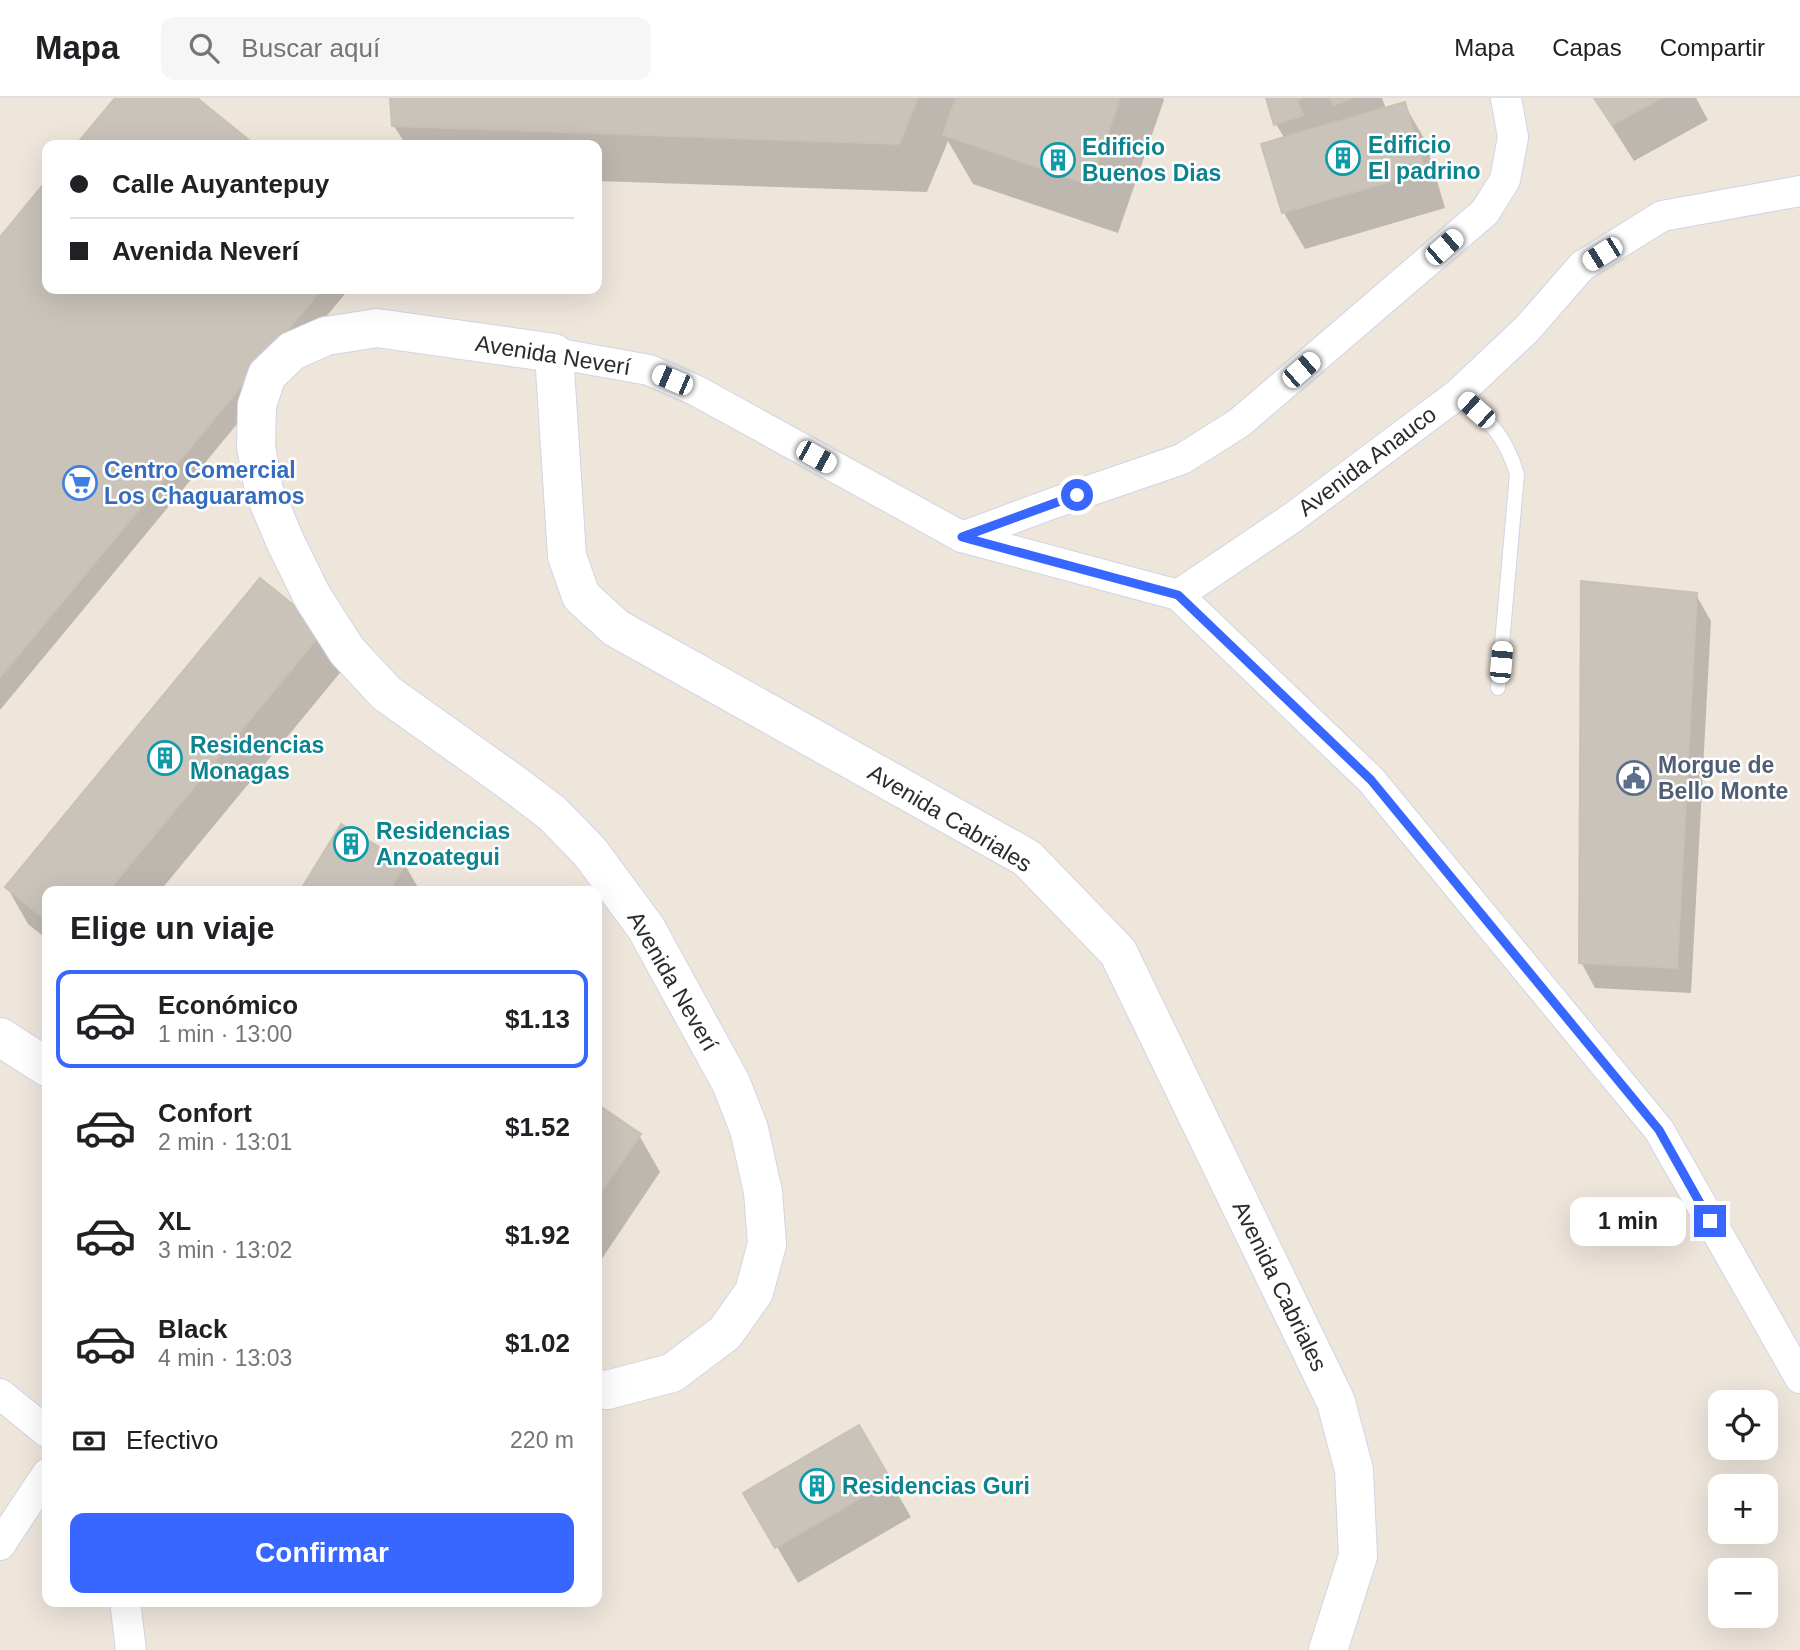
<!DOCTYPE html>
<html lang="es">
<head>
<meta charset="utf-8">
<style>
	body { margin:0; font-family:Helvetica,sans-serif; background:#f6f6f6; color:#202124; height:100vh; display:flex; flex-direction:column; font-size:26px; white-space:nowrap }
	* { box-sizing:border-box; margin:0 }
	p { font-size:23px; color:#757577 }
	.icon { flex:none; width:38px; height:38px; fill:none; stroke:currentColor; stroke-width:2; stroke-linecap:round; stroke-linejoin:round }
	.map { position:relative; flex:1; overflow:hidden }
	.details { position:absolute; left:42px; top:788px; width:560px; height:721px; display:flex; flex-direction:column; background:#fff; border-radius:14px; box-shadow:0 7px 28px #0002 }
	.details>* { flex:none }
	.guide { position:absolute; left:42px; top:42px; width:560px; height:154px; border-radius:14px; box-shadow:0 7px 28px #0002; display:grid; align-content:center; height:154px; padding:0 28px; background:#fff }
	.buttons { position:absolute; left:1708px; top:1292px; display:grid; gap:14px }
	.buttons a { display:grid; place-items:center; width:70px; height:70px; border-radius:14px; background:#fff; box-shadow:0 7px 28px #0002; font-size:35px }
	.end { position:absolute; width:32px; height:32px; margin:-16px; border:9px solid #3867ff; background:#fff; box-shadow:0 0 0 4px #fff }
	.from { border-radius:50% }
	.bubble { position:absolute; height:49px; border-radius:14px; background:#fff; box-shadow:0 7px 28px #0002; font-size:23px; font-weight:700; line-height:49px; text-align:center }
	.car { position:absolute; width:21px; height:42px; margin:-21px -10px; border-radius:9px; box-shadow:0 0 5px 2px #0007; background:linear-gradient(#fff 24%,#345 0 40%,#fff 0 76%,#345 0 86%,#fff 0) }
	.guide b { display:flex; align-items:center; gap:24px; height:66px; font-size:26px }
	.guide b+b { border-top:2px solid #e0e0e0 }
	.guide i { width:18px; height:18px; background:#202124 }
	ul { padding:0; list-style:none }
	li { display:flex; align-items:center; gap:21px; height:98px; margin:0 14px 10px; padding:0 14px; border:4px solid transparent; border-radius:14px }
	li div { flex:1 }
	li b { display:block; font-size:26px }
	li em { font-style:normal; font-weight:700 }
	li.active { border-color:#3867ff }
	li>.icon { width:63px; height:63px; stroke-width:1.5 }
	h2 { padding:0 28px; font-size:32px; line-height:84px }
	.pay { display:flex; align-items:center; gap:18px; height:77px; padding:0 28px; font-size:26px }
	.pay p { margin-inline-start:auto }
	.action { display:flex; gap:14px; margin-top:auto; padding:14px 28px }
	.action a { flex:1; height:80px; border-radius:14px; background:#3867ff; color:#fff; font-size:28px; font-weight:700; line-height:80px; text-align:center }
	header { display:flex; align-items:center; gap:42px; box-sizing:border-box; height:98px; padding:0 35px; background:#fff; border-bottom:2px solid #e0e0e0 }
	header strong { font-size:33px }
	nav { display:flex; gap:38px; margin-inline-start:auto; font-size:24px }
	.search { width:490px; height:63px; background:#f6f6f6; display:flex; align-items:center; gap:18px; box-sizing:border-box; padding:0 24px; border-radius:14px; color:#757577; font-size:26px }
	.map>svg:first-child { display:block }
</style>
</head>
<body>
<header>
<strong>Mapa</strong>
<div class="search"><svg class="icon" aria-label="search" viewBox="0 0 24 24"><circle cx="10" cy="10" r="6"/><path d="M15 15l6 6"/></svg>Buscar aquí</div>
<nav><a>Mapa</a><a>Capas</a><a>Compartir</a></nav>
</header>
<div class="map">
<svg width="1800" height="1552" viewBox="0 0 1800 1552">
	<rect width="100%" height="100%" fill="#eee5db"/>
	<g fill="#0003">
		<polygon points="118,0 194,0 252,47 78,47"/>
		<polygon points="392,0 1163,0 1164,2 1118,135 973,86 948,43 927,94 597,83 597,47 406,47 394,28"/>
		<polygon points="1268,0 1382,0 1386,11 1404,6 1425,42 1445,110 1305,151 1284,115 1264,47 1285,41 1276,26"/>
		<polygon points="1594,0 1696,0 1708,22 1634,63"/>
		<polygon points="47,85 47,191 349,191 0,612 0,142"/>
		<polygon points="1696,497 1711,523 1691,895 1595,890 1581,864"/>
		<polygon points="323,533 344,570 160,793 47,793 47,841 28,826 7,789"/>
		<polygon points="405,767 420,793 302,793"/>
		<polygon points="597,1008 639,1037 660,1074 597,1168"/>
		<polygon points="890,1383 911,1419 798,1485 746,1395"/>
	</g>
	<g fill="#c9c3ba" stroke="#cac1b5" stroke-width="2">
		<polygon points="115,0 197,0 255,47 76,47"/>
		<polygon points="390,0 918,0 899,46 392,28"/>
		<polygon points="956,0 1120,0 1090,87 943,37"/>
		<polygon points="1266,0 1302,0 1297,2 1303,17 1274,27"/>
		<polygon points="1330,0 1353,0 1333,7"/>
		<polygon points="1594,0 1661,0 1612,27"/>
		<polygon points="1405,4 1425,73 1282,115 1261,46"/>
		<polygon points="47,82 47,191 322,191 0,579 0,139"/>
		<polygon points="260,480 324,532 108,793 47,793 47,823 5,789"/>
		<polygon points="1581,483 1697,495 1677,870 1579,865"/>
		<polygon points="341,726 406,765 389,793 300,793"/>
		<polygon points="597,1006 641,1036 597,1100"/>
		<polygon points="859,1327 891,1382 775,1450 743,1395"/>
	</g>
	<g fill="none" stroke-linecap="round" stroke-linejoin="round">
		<g stroke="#d0d5e5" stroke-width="16">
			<path id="lane" d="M1458 296C1489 324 1504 334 1517 376L1498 590"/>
		</g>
		<g stroke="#d0d5e5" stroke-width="32">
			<g id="street">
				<polyline points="554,255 649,272 695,292 962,439 1178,497 1371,682 1659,1032 1800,1280"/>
				<polyline points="962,439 1051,406 1182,361 1239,325 1485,114 1505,82 1513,39 1506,0"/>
				<polyline points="1178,497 1292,420 1458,296 1527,231 1582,168 1662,118 1800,93"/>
				<polyline points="0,1296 47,1334"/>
				<polyline points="0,1447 47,1376"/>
				<polyline points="125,1503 131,1552"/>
			</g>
		</g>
		<g stroke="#d0d5e5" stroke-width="40">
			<g id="secondary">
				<polyline points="0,939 47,969"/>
				<polyline points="597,1291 607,1292 672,1275 725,1235 754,1194 767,1146 763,1094 749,1031 731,985 646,830 590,754 552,715 511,684 386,595 347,553 312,498 285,443 264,393 256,348 257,307 267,277 292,253 326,238 377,230 554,255 567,458 581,498 616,530 1027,760 1118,854 1336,1304 1354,1372 1358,1458 1328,1552"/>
			</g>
		</g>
		<use href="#lane" stroke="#fff" stroke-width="14"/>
		<use href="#street" stroke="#fff" stroke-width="30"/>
		<use href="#secondary" stroke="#fff" stroke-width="38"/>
	</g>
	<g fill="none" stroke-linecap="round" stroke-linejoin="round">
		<polyline stroke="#3867ff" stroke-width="9" points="1077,397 962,439 1178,497 1371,682 1659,1032 1710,1123"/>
	</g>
	<defs>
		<g id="building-ring" transform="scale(1.75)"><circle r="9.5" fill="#fff" stroke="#0f9aa8" stroke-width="1.5"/><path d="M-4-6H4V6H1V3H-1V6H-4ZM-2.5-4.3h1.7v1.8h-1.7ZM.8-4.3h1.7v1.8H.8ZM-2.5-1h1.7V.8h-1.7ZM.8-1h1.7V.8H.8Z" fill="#0f9aa8"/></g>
		<g id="supermarket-ring" transform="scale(1.75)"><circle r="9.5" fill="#fff" stroke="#3f7fe0" stroke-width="1.5"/><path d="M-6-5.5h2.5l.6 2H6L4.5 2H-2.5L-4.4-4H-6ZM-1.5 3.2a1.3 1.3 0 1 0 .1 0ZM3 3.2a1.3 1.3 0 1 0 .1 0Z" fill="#3f7fe0"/></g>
		<g id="civic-ring" transform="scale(1.75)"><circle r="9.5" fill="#fff" stroke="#5c6f8a" stroke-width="1.5"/><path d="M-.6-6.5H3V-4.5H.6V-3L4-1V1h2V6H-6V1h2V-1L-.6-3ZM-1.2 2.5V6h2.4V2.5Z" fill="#5c6f8a"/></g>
	</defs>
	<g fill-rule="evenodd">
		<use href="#building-ring" x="1343" y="60"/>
		<use href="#building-ring" x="1058" y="62"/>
		<use href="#supermarket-ring" x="80" y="385"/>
		<use href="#building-ring" x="165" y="660"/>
		<use href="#civic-ring" x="1634" y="680"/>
		<use href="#building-ring" x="351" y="746"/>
		<use href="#building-ring" x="817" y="1388"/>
	</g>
	<g text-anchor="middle" stroke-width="5" stroke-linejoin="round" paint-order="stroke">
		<g font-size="23" font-weight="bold" fill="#0d838f" stroke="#fff" text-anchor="start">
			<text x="1368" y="55">Edificio<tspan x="1368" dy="26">El padrino</tspan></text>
			<text x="1082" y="57">Edificio<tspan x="1082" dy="26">Buenos Dias</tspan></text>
			<text x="190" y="655">Residencias<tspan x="190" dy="26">Monagas</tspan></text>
			<text x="376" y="741">Residencias<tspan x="376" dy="26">Anzoategui</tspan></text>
			<text x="842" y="1396">Residencias Guri</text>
		</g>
		<g font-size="23" fill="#2b2b2b" stroke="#fff">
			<text transform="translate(553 257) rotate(9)" y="8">Avenida Neverí</text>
			<text transform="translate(1367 363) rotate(-37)" y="8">Avenida Anauco</text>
			<text transform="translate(950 720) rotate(31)" y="8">Avenida Cabriales</text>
			<text transform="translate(673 883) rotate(60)" y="8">Avenida Neverí</text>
			<text transform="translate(1280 1188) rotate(64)" y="8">Avenida Cabriales</text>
		</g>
		<g font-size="23" font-weight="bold" fill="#366cbe" stroke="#fff" text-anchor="start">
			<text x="104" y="380">Centro Comercial<tspan x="104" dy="26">Los Chaguaramos</tspan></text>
		</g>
		<g font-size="23" font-weight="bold" fill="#4e5e75" stroke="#fff" text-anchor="start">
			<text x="1658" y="675">Morgue de<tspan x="1658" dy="26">Bello Monte</tspan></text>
		</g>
	</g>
</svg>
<div class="buttons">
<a><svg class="icon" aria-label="locate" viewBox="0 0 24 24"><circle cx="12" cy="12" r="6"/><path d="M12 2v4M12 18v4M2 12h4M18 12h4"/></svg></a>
<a>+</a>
<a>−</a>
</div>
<i class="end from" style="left:1077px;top:397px"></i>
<i class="end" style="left:1710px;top:1123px"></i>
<div class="bubble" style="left:1570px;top:1099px;width:116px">1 min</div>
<i class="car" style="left:1444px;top:149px;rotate:49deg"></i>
<i class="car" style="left:1602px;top:156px;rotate:238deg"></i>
<i class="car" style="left:1301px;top:272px;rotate:49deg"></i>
<i class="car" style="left:672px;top:282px;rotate:293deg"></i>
<i class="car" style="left:1476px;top:312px;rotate:312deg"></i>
<i class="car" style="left:816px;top:359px;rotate:119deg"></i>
<i class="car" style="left:1501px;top:564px;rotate:5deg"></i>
<div class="guide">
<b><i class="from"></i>Calle Auyantepuy</b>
<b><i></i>Avenida Neverí</b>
</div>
<section class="details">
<h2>Elige un viaje</h2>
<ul>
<li class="active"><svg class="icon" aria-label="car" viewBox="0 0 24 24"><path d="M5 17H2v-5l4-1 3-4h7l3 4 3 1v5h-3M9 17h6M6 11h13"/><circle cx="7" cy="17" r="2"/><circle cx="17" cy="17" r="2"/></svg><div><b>Económico</b><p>1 min · 13:00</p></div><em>$1.13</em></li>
<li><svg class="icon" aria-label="car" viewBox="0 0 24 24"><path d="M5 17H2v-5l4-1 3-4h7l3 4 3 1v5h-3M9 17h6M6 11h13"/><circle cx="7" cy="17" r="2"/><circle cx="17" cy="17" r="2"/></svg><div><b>Confort</b><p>2 min · 13:01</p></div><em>$1.52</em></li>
<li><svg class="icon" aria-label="car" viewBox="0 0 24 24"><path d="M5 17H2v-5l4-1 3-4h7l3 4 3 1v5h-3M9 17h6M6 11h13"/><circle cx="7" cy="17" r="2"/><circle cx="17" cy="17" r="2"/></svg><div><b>XL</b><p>3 min · 13:02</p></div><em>$1.92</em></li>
<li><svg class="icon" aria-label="car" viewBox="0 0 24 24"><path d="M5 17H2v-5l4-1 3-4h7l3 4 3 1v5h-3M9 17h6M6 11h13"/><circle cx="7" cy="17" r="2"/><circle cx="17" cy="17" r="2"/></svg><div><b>Black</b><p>4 min · 13:03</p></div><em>$1.02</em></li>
</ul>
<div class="pay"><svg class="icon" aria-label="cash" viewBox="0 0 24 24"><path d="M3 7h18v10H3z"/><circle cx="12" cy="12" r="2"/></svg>Efectivo<p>220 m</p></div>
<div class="action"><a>Confirmar</a></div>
</section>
</div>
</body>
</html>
